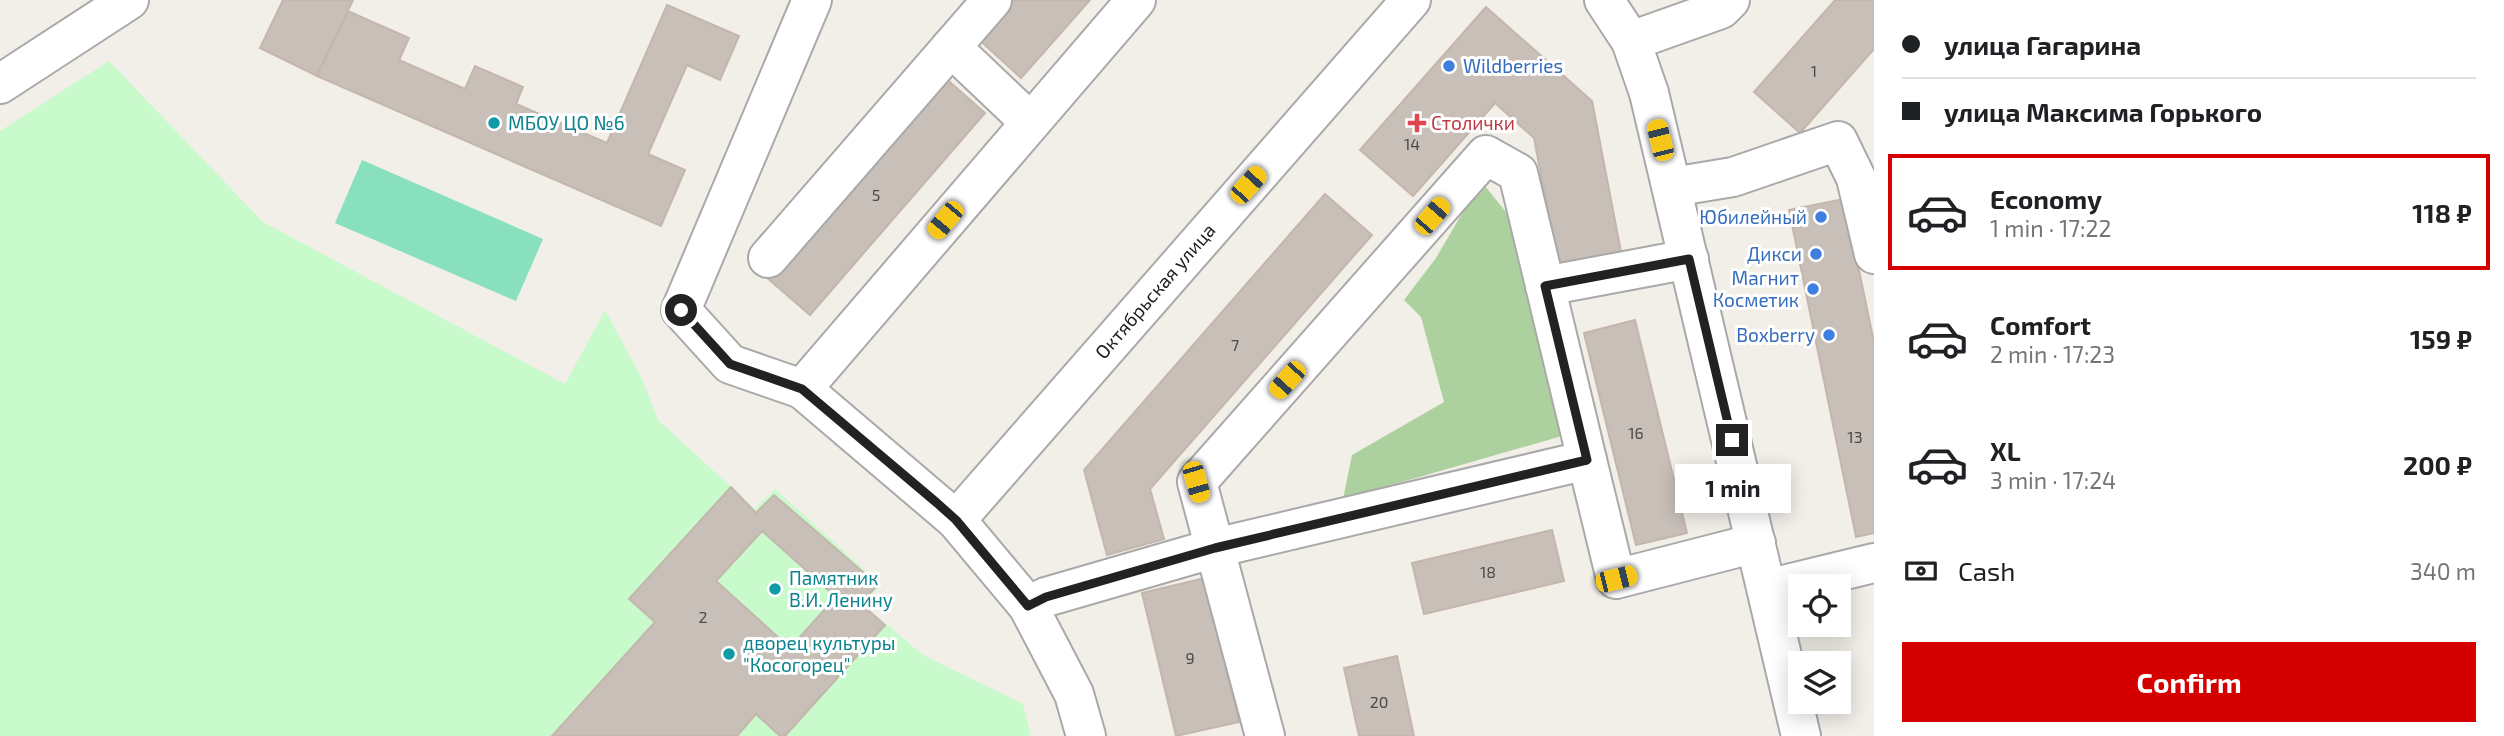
<!DOCTYPE html>
<html lang="en">
<head>
<meta charset="utf-8">
<style>
	body { margin:0; font-family:"Exo 2",sans-serif; background:#f6f6f6; color:#202124; height:100vh; display:flex; flex-direction:column; font-size:26px; white-space:nowrap }
	* { box-sizing:border-box; margin:0 }
	p { font-size:23px; color:#757577 }
	.icon { flex:none; width:38px; height:38px; fill:none; stroke:currentColor; stroke-width:2; stroke-linecap:round; stroke-linejoin:round }
	.map { position:relative; flex:1; overflow:hidden }
	.panel { display:flex; flex-direction:column; background:#fff; width:630px }
	.panel>* { flex:none }
	.hud { display:grid; align-content:center; height:154px; padding:0 28px; background:#fff }
	.tools { position:absolute; left:1788px; top:574px; display:grid; gap:14px }
	.tools a { display:grid; place-items:center; width:63px; height:63px; border-radius:0px; background:#fff; box-shadow:0 4px 18px #0003; font-size:35px }
	.end { position:absolute; width:32px; height:32px; margin:-16px; border:9px solid #222; background:#fff; box-shadow:0 0 0 4px #fff }
	.from { border-radius:50% }
	.bubble { position:absolute; height:49px; border-radius:0px; background:#fff; box-shadow:0 4px 18px #0003; font-size:23px; font-weight:700; line-height:49px; text-align:center }
	.car { position:absolute; width:21px; height:42px; margin:-21px -10px; border-radius:9px; box-shadow:0 0 5px 2px #0007; background:linear-gradient(#f5c518 24%,#345 0 40%,#f5c518 0 76%,#345 0 86%,#f5c518 0) }
	.hud b { display:flex; align-items:center; gap:24px; height:66px; font-size:26px }
	.hud b+b { border-top:2px solid #e0e0e0 }
	.hud i { width:18px; height:18px; background:#202124 }
	ul { padding:0; list-style:none }
	li { display:flex; align-items:center; gap:21px; height:116px; margin:0 14px 10px; padding:0 14px; border:4px solid transparent; border-radius:0px }
	li div { flex:1 }
	li b { display:block; font-size:26px }
	li em { font-style:normal; font-weight:700 }
	li.on { border-color:#d40000 }
	li>.icon { width:63px; height:63px; stroke-width:1.5 }
	.pay { display:flex; align-items:center; gap:18px; height:77px; padding:0 28px; font-size:26px }
	.pay p { margin-inline-start:auto }
	.action { display:flex; gap:14px; margin-top:auto; padding:14px 28px }
	.action a { flex:1; height:80px; border-radius:0px; background:#d40000; color:#fff; font-size:28px; font-weight:700; line-height:80px; text-align:center }
	main { display:flex; flex:1; min-height:0 }
	.map>svg:first-child { display:block }
</style>
</head>
<body>
<main>
<div class="map">
<svg width="1874" height="736" viewBox="0 0 1874 736">
	<rect width="100%" height="100%" fill="#f2efe9"/>
	<polygon fill="#add19e" points="1481,181 1510,217 1562,436 1343,499 1352,455 1444,402 1421,317 1404,300 1436,258"/>
	<polygon fill="#c8facc" points="109,61 263,222 565,384 605,310 642,379 658,420 755,509 775,489 881,585 863,605 923,655 1023,704 1031,736 0,736 0,131"/>
	<polygon fill="#88e0be" points="362,160 543,239 516,301 335,223"/>
	<g fill="#c7bfb8" stroke="#c4b6ab" stroke-width="2" fill-rule="evenodd">
		<polygon points="283,0 353,0 317,76 260,48"/>
		<polygon points="1009,0 1090,0 1021,78 976,37"/>
		<polygon points="1835,0 1874,0 1874,49 1800,133 1754,92"/>
		<polygon points="667,5 739,36 720,80 687,65 648,154 685,170 661,226 317,76 348,11 409,38 399,60 465,89 475,66 523,87 516,104 607,143"/>
		<polygon points="1486,7 1592,101 1622,257 1559,270 1534,138 1495,103 1413,196 1360,150"/>
		<polygon points="942,75 985,113 810,315 766,277"/>
		<polygon points="1325,194 1372,235 1150,489 1164,539 1107,555 1084,470"/>
		<polygon points="1844,199 1874,342 1874,533 1856,537 1789,210"/>
		<polygon points="1635,320 1687,533 1636,545 1584,333"/>
		<path d="M731 487 756 513 774 495 878 585 860 603 885 625 785 736H780L756 714 737 736H552L655 622 629 599ZM762 531 836 597 790 648 716 581Z"/>
		<polygon points="1552,530 1564,581 1424,614 1412,563"/>
		<polygon points="1205,578 1239,722 1176,736 1142,593"/>
		<polygon points="1397,656 1414,736 1359,736 1344,668"/>
	</g>
	<g fill="none" stroke-linecap="round" stroke-linejoin="round">
		<g stroke="#a9a9a9" stroke-width="42">
			<g id="minor">
				<polyline points="812,0 681,310 730,364 802,389 956,520 1028,606 1074,694 1086,736"/>
				<polyline points="1604,0 1631,41 1649,93 1801,736"/>
				<polyline points="1631,41 1721,9 1730,0"/>
				<polyline points="951,47 1030,122"/>
				<polyline points="0,84 129,0"/>
				<polyline points="1672,187 1733,177 1838,141 1856,178 1874,254"/>
				<polyline points="768,258 992,0"/>
				<polyline points="1545,286 1689,259"/>
				<polyline points="802,389 1136,0"/>
				<polyline points="1587,460 1616,579 1756,543"/>
				<polyline points="956,520 1411,0"/>
				<polyline points="1767,589 1874,563"/>
				<polyline points="1028,606 1046,597 1215,548 1587,460 1518,173 1486,155 1197,482 1265,736"/>
			</g>
		</g>
		<use href="#minor" stroke="#fff" stroke-width="38"/>
	</g>
	<g fill="none" stroke-linecap="round" stroke-linejoin="round">
		<polyline stroke="#222" stroke-width="9" points="681,310 730,364 802,389 937,503 956,520 1028,606 1046,597 1215,548 1587,460 1545,286 1689,259 1732,440"/>
	</g>
	<g fill="#3f7fe0" stroke="#fff" stroke-width="2.5">
		<circle cx="1449" cy="66" r="7"/>
		<circle cx="1821" cy="217" r="7"/>
		<circle cx="1816" cy="254" r="7"/>
		<circle cx="1813" cy="289" r="7"/>
		<circle cx="1829" cy="335" r="7"/>
	</g>
	<g fill="#0f9aa8" stroke="#fff" stroke-width="2.5">
		<circle cx="494" cy="123" r="7"/>
		<circle cx="775" cy="589" r="7"/>
		<circle cx="729" cy="654" r="7"/>
	</g>
	<path fill="#e0444e" stroke="#fff" stroke-width="2.5" d="M1413.5 112.5h7v7h7v7h-7v7h-7v-7h-7v-7h7z"/>
	<g text-anchor="middle" stroke-width="6" stroke-linejoin="round" paint-order="stroke">
		<g font-size="16" fill="#4b4948">
			<text x="1814" y="77">1</text>
			<text x="1412" y="150">14</text>
			<text x="876" y="201">5</text>
			<text x="1235" y="351">7</text>
			<text x="1636" y="439">16</text>
			<text x="1855" y="443">13</text>
			<text x="1488" y="578">18</text>
			<text x="703" y="623">2</text>
			<text x="1190" y="664">9</text>
			<text x="1379" y="708">20</text>
		</g>
		<g font-size="19" fill="#366cbe" stroke="#fff" text-anchor="end">
			<text x="1463" y="73" text-anchor="start">Wildberries</text>
			<text x="1807" y="224">Юбилейный</text>
			<text x="1802" y="261">Дикси</text>
			<text x="1799" y="285">Магнит<tspan x="1799" dy="22">Косметик</tspan></text>
			<text x="1815" y="342">Boxberry</text>
		</g>
		<g font-size="19" fill="#0d838f" stroke="#fff" text-anchor="start">
			<text x="508" y="130">МБОУ ЦО №6</text>
			<text x="789" y="585">Памятник<tspan x="789" dy="22">В.И. Ленину</tspan></text>
			<text x="743" y="650">дворец культуры<tspan x="743" dy="22">"Косогорец"</tspan></text>
		</g>
		<g font-size="19" fill="#be3a42" stroke="#fff" text-anchor="start">
			<text x="1431" y="130">Столички</text>
		</g>
		<g font-size="19" fill="#222" stroke="#fff">
			<text transform="translate(1155 291) rotate(-49)" y="7">Октябрьская улица</text>
		</g>
	</g>
</svg>
<div class="tools">
<a><svg class="icon" aria-label="locate" viewBox="0 0 24 24"><circle cx="12" cy="12" r="6"/><path d="M12 2v4M12 18v4M2 12h4M18 12h4"/></svg></a>
<a><svg class="icon" aria-label="layers" viewBox="0 0 24 24"><path d="M12 4l9 5-9 5-9-5zM3 14l9 5 9-5"/></svg></a>
</div>
<i class="end from" style="left:681px;top:310px"></i>
<i class="end" style="left:1732px;top:440px"></i>
<div class="bubble" style="left:1675px;top:464px;width:116px">1 min</div>
<i class="car" style="left:1660px;top:140px;rotate:346deg"></i>
<i class="car" style="left:1248px;top:185px;rotate:42deg"></i>
<i class="car" style="left:1432px;top:216px;rotate:41deg"></i>
<i class="car" style="left:945px;top:220px;rotate:220deg"></i>
<i class="car" style="left:1287px;top:380px;rotate:222deg"></i>
<i class="car" style="left:1196px;top:482px;rotate:164deg"></i>
<i class="car" style="left:1616px;top:579px;rotate:76deg"></i>
</div>
<section class="panel">
<div class="hud">
<b><i class="from"></i>улица Гагарина</b>
<b><i></i>улица Максима Горького</b>
</div>
<ul>
<li class="on"><svg class="icon" aria-label="car" viewBox="0 0 24 24"><path d="M5 17H2v-5l4-1 3-4h7l3 4 3 1v5h-3M9 17h6M6 11h13"/><circle cx="7" cy="17" r="2"/><circle cx="17" cy="17" r="2"/></svg><div><b>Economy</b><p>1 min · 17:22</p></div><em>118 ₽</em></li>
<li><svg class="icon" aria-label="car" viewBox="0 0 24 24"><path d="M5 17H2v-5l4-1 3-4h7l3 4 3 1v5h-3M9 17h6M6 11h13"/><circle cx="7" cy="17" r="2"/><circle cx="17" cy="17" r="2"/></svg><div><b>Comfort</b><p>2 min · 17:23</p></div><em>159 ₽</em></li>
<li><svg class="icon" aria-label="car" viewBox="0 0 24 24"><path d="M5 17H2v-5l4-1 3-4h7l3 4 3 1v5h-3M9 17h6M6 11h13"/><circle cx="7" cy="17" r="2"/><circle cx="17" cy="17" r="2"/></svg><div><b>XL</b><p>3 min · 17:24</p></div><em>200 ₽</em></li>
</ul>
<div class="pay"><svg class="icon" aria-label="cash" viewBox="0 0 24 24"><path d="M3 7h18v10H3z"/><circle cx="12" cy="12" r="2"/></svg>Cash<p>340 m</p></div>
<div class="action"><a>Confirm</a></div>
</section>
</main>
</body>
</html>
